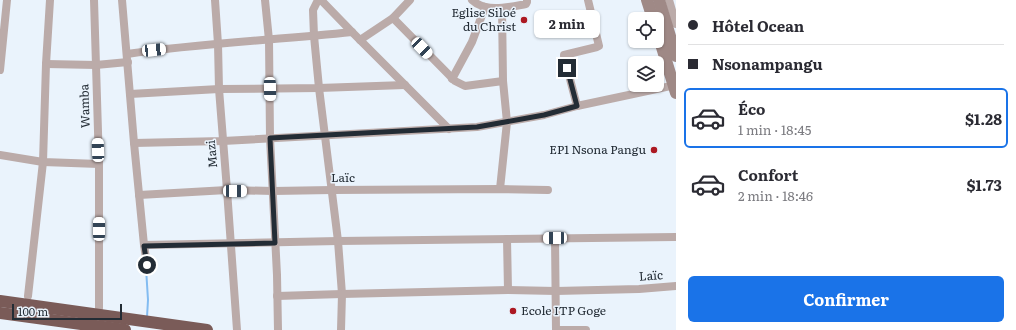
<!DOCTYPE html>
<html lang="fr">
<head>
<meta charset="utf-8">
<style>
	body { margin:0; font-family:Literata,serif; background:#f7f7f7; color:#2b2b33; height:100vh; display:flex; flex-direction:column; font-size:15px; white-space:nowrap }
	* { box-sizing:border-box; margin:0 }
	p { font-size:13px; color:#7c7c81 }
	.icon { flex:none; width:22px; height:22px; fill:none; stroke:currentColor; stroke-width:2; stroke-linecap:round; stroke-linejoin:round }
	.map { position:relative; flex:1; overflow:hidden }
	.sheet { display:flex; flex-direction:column; background:#fff; width:340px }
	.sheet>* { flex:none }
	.banner { display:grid; align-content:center; height:88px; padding:0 12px; background:#fff }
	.buttons { position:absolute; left:628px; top:12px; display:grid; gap:8px }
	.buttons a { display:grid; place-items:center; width:36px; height:36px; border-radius:6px; background:#fff; box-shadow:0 1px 3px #0004; font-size:20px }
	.scale { position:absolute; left:12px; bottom:10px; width:110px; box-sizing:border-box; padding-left:4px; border:2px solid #232c35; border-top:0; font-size:11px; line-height:14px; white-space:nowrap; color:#232c35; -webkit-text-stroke:3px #eaf3fc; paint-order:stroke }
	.end { position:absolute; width:18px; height:18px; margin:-9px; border:5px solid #232c35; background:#fff; box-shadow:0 0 0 2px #fff }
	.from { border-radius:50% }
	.bubble { position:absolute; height:28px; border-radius:6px; background:#fff; box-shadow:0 1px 3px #0004; font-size:13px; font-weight:700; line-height:28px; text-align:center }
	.car { position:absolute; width:12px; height:24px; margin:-12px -6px; border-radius:5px; box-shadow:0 0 3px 1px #0007; background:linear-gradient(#fff 24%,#345 0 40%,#fff 0 76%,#345 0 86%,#fff 0) }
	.banner b { display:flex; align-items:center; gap:14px; height:38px; font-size:15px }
	.banner b+b { border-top:1px solid #e1e1e2 }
	.banner i { width:10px; height:10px; background:#2b2b33 }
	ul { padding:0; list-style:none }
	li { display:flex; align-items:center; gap:12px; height:60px; margin:0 8px 6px; padding:0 4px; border:2px solid transparent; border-radius:6px }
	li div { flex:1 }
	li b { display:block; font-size:15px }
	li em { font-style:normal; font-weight:700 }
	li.current { border-color:#1a73e8 }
	li>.icon { width:36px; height:36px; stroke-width:1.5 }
	.button { display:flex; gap:8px; margin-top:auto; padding:8px 12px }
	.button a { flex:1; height:46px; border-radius:6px; background:#1a73e8; color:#fff; font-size:16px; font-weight:700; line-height:46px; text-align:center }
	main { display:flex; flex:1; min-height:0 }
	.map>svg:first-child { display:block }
</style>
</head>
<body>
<main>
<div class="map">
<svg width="676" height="330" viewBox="0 0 676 330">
	<rect width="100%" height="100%" fill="#eaf3fc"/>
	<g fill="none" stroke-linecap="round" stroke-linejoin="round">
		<polyline stroke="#83bcf1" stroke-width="2" points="146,268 148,300 147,317"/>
		<g stroke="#bbaba9" stroke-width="8">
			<polyline points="94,0 99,164 99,308"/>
			<polyline points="122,0 134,143 144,245 147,265"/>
			<polyline points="215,0 218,44 219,89 227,190 237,330"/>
			<polyline points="265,0 269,40 270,138 277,275 278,330"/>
			<polyline points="318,0 313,10 314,36 319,88 338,241 342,294 341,330"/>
			<polyline points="321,0 352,32 449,129"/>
			<path d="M472 0C486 13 509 7 526 4L527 2V0"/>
			<polyline points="669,0 676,24"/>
			<polyline points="393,18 455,81 465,86 503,81"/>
			<polyline points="360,40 393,18 410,0"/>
			<path d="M127 54C202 43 277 40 352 32"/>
			<polyline points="46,64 96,65 128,62"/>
			<polyline points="0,70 7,0"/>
			<polyline points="452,79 472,42 485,7"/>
			<polyline points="130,94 219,89 319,88 405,85"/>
			<polyline points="577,106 564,56 564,55 597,47 599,46 588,0"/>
			<polyline points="134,143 223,141 477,127 544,115 577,106 676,85"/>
			<polyline points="0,155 43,162 99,164"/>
			<polyline points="500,189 507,122 503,81 502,8"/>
			<polyline points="139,195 227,190 273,191 332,190 500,189 548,190"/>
			<polyline points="555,238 556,330 586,330"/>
			<polyline points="507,239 508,290"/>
			<polyline points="144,245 338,241 676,237"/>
			<polyline points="28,296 43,162 46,64 50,0"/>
			<polyline points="277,296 342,294 508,290 556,291 639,289 676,286"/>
		</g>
		<g stroke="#9f8986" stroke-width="12">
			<polyline points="647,0 653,19"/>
			<polyline points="659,0 676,56"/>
			<polyline points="657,31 676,93"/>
		</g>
		<g stroke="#7a5b58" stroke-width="12">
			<polyline points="0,301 207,330"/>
			<polyline points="0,313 125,330"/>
		</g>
	</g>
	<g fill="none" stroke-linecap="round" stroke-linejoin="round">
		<polyline stroke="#232c35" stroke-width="5" points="147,265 144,246 275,243 270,138 477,127 544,115 577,106 567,68"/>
	</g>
	<g fill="#ac1822" stroke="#eaf3fc" stroke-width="1.5">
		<circle cx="524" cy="20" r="4"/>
		<circle cx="654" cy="150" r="4"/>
		<circle cx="513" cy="311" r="4"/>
	</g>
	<g text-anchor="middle" stroke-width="3" stroke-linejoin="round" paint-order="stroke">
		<g font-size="12" fill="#232c35" stroke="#eaf3fc" text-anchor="end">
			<text x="516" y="17">Eglise Siloé<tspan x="516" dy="14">du Christ</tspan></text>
			<text x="646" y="154">EP1 Nsona Pangu</text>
			<text x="521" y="315" text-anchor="start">Ecole ITP Goge</text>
		</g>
		<g font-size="12" fill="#232c35" stroke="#eaf3fc">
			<text transform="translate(85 106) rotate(-92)" y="4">Wamba</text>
			<text transform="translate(212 154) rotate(-95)" y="4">Mazi</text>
			<text x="343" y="182">Laïc</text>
			<text transform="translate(651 276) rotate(-4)" y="4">Laïc</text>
		</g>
	</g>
</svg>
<div class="buttons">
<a><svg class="icon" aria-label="locate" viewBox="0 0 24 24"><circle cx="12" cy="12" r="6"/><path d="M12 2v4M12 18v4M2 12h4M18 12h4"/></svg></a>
<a><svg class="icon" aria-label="layers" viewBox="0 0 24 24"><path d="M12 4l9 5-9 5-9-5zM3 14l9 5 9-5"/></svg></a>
</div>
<div class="scale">100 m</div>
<i class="end from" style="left:147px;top:265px"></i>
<i class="end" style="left:567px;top:68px"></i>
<div class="bubble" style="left:534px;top:10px;width:66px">2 min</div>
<i class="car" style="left:422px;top:48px;rotate:136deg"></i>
<i class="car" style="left:154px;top:50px;rotate:84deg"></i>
<i class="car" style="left:270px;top:89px;rotate:179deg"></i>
<i class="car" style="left:98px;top:150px;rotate:358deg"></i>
<i class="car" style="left:235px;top:191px;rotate:90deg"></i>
<i class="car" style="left:99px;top:229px;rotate:0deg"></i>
<i class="car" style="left:555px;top:238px;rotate:269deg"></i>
</div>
<section class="sheet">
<div class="banner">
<b><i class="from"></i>Hôtel Ocean</b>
<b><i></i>Nsonampangu</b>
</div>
<ul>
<li class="current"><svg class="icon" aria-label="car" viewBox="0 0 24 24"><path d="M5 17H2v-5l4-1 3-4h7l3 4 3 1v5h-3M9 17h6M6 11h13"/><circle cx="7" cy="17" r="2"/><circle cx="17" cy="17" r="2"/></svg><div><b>Éco</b><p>1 min · 18:45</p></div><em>$1.28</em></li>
<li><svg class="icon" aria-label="car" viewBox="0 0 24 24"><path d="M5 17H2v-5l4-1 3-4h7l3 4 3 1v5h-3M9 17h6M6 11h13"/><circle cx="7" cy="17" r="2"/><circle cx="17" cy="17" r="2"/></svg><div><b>Confort</b><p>2 min · 18:46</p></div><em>$1.73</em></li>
</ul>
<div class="button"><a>Confirmer</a></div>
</section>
</main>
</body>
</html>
